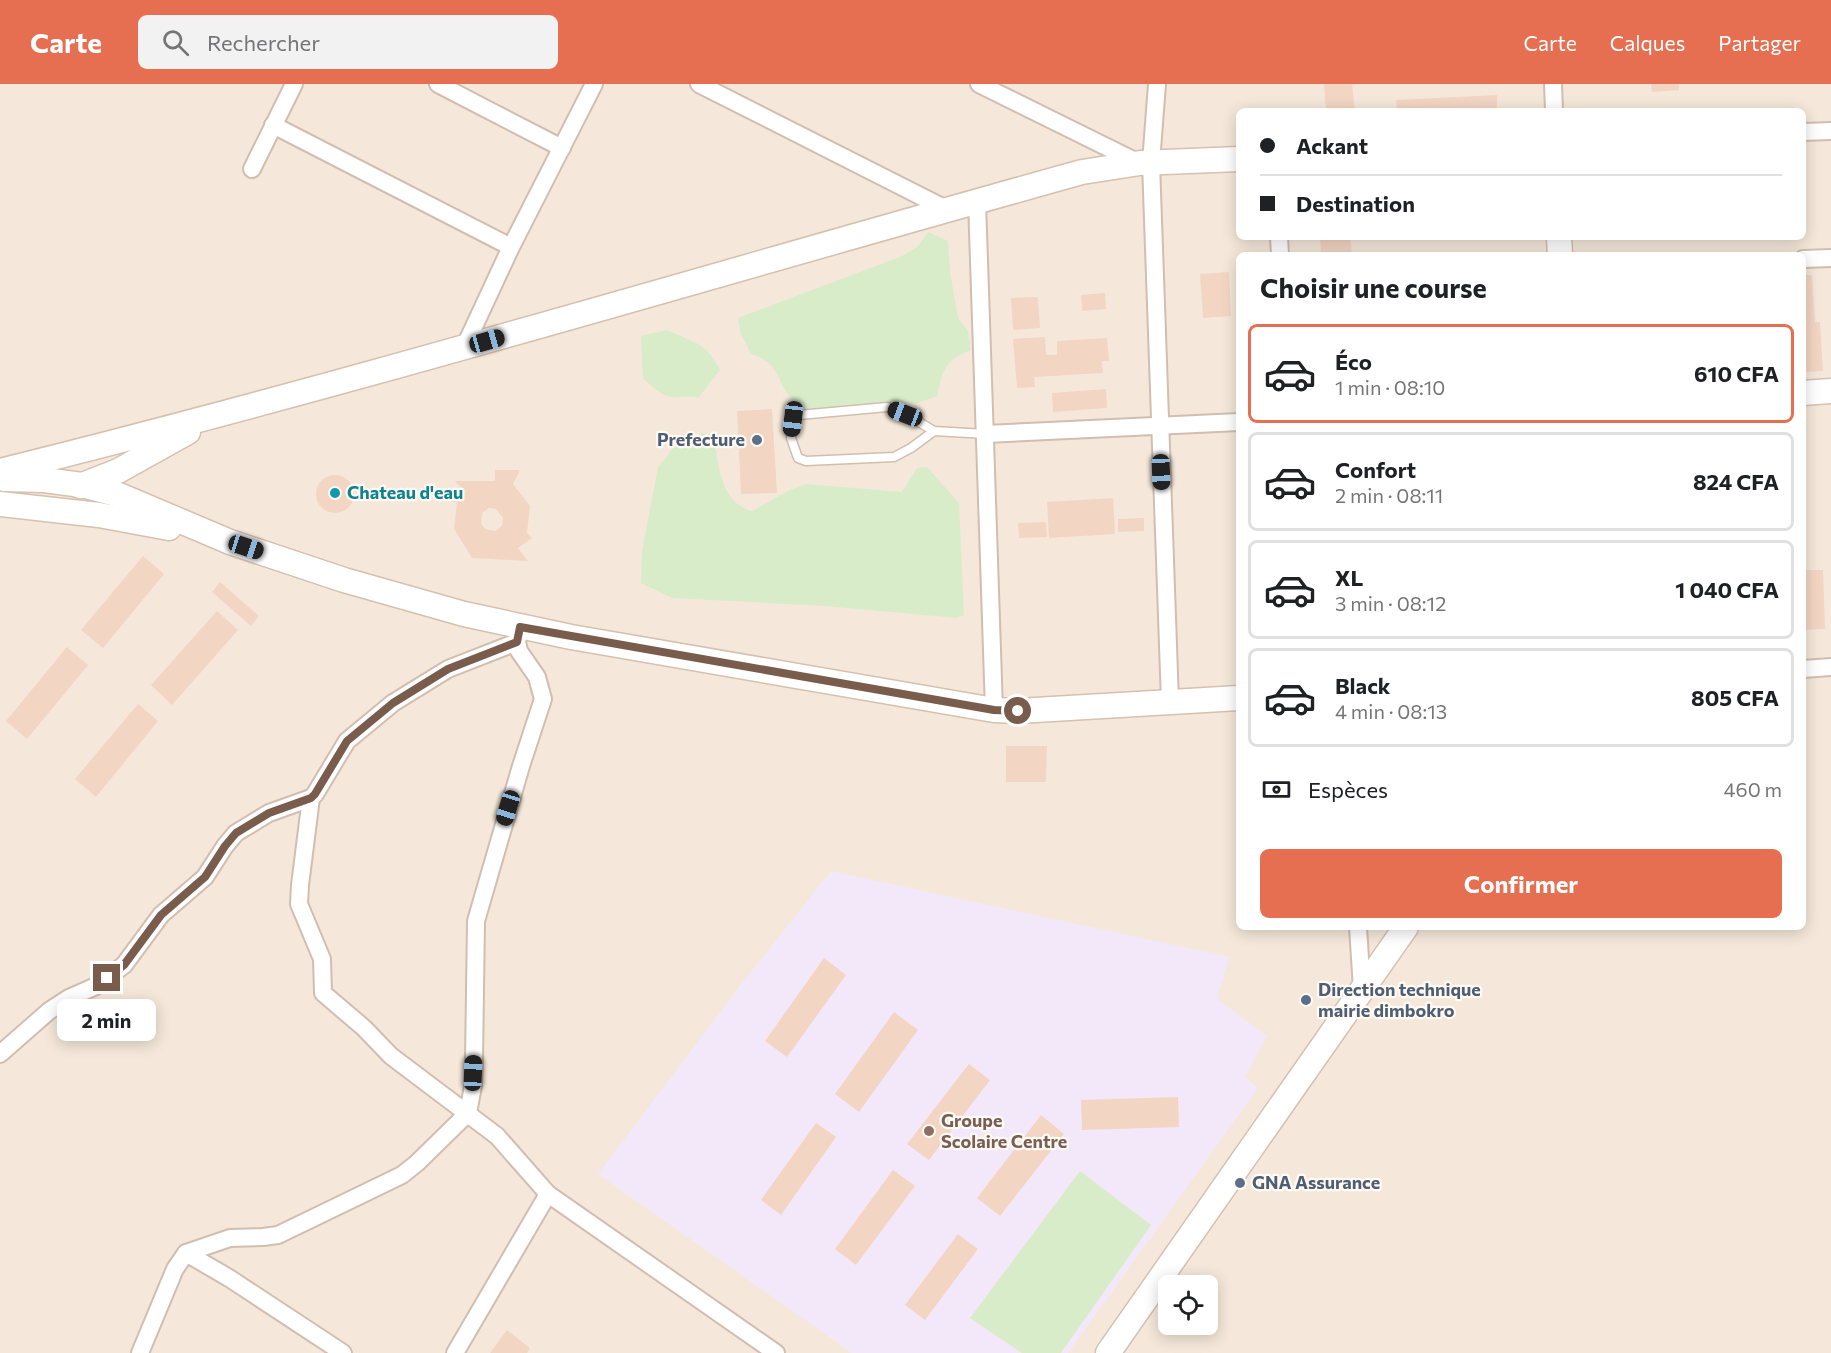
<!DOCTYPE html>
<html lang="fr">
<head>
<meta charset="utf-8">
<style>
	body { margin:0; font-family:Commissioner,sans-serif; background:#f2f2f2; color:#202124; height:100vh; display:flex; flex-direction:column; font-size:22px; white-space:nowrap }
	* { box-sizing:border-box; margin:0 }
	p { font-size:20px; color:#757577 }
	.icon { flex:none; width:33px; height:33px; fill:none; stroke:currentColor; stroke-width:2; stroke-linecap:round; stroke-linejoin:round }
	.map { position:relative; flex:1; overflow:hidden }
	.drawer { position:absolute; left:1236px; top:168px; width:570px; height:678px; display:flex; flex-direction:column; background:#fff; border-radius:9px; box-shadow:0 3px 15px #0003 }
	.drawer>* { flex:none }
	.guide { position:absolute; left:1236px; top:24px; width:570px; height:132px; border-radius:9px; box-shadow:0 3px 15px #0003; display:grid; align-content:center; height:132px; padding:0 24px; background:#fff }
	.tools { position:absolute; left:1158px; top:1191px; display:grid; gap:12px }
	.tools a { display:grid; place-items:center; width:60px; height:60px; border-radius:9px; background:#fff; box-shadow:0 3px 15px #0003; font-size:30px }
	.end { position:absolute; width:27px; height:27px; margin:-14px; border:8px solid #7a5c4d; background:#fff; box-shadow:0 0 0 3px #fff }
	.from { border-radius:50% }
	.bubble { position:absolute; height:42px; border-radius:9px; background:#fff; box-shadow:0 3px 15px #0003; font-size:20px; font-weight:700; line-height:42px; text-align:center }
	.car { position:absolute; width:18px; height:36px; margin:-18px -9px; border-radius:8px; box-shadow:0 0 4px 2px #0007; background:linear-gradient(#222 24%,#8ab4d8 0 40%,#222 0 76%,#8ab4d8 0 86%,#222 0) }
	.guide b { display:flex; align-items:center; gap:21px; height:57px; font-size:22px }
	.guide b+b { border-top:2px solid #e0e0e0 }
	.guide i { width:15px; height:15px; background:#202124 }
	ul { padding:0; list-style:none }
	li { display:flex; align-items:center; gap:18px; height:99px; margin:0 12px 9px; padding:0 12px; border:3px solid #e0e0e0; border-radius:9px }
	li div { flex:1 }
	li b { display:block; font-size:22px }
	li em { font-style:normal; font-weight:700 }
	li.on { border-color:#e76f51 }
	li>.icon { width:54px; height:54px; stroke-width:1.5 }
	h2 { padding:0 24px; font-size:27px; line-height:72px }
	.pay { display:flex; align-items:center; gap:15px; height:66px; padding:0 24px; font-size:22px }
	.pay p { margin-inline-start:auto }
	.action { display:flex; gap:12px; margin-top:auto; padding:12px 24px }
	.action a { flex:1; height:69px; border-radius:9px; background:#e76f51; color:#fff; font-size:24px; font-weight:700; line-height:69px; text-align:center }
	header { display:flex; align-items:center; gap:36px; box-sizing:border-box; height:84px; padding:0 30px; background:#e76f51; color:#fff }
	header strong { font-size:28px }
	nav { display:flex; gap:33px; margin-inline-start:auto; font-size:21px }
	.search { width:420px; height:54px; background:#f2f2f2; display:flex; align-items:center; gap:15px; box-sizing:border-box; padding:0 21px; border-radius:9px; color:#757577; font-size:22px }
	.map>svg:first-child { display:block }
</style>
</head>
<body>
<header>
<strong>Carte</strong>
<div class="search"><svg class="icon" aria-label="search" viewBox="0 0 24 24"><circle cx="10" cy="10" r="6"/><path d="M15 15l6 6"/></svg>Rechercher</div>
<nav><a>Carte</a><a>Calques</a><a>Partager</a></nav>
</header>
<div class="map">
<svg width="1831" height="1269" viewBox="0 0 1831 1269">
	<rect width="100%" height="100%" fill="#fdf6ec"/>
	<path fill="#f5e8da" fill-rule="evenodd" d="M0 0H1831V1269H0ZM1239 27H1803V153H1239ZM1239 171H1803V843H1239ZM1168 1202H1208V1240H1168Z"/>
	<polygon fill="#f3e8fa" points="831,787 1229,873 1217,915 1267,952 1245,993 1258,1004 1068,1269 852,1269 598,1090 740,902"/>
	<g fill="#d8ecc9">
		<path d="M928 148 948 157 950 188 958 234 968 247 971 266C944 276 943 287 937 312L915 320 898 317 805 325C800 321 793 318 789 312 776 293 778 278 751 270L740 248 738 234 902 172 917 163Z"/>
		<path d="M667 246C694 259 705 257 720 286L698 314C688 311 678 315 668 312 659 310 650 300 643 295L641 252Z"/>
		<path d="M703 349 715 359C719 385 722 419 752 427L790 406 807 400 902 408 917 384 927 383 959 419 964 531 956 534 825 522 672 514 641 499 642 467 658 383 677 359Z"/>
		<polygon points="1080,1087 1151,1141 1061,1269 1022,1269 970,1234"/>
	</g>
	<g fill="#f3d5c3" fill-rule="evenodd">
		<polygon points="1324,0 1352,0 1355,27 1326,27"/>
		<polygon points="1651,0 1679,0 1679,6 1652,8"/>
		<polygon points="1497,11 1497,27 1397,27 1396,16"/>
		<polygon points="1320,153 1350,153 1352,171 1321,171"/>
		<polygon points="1229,188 1231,232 1203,234 1200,190"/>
		<polygon points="1803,191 1812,191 1815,238 1820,238 1823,287 1803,288"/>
		<polygon points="1105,209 1106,225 1082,227 1081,211"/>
		<polygon points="1038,213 1040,244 1013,246 1011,214"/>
		<polygon points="1045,253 1046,271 1057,271 1057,257 1107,254 1109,277 1102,277 1103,289 1034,293 1035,303 1017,304 1013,255"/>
		<polygon points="1106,305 1107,324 1053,328 1052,309"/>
		<polygon points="772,325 777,409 741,410 737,327"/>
		<path d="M495 386H520L513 400 530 422 527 449 532 454 518 464 528 477 472 474 454 445 457 418 448 417 462 405 455 397H495ZM489 424 496 425 503 434 502 442 495 447 485 445 481 439 482 429Z"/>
		<circle cx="335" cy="410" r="19"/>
		<polygon points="1113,414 1115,450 1049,454 1047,418"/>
		<polygon points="1144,434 1144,447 1118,448 1118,435"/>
		<polygon points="1046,438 1047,453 1019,454 1018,439"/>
		<polygon points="143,472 164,490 103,564 81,546"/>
		<polygon points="1803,486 1823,486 1825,545 1803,546"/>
		<polygon points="220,498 259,532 251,542 212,508"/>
		<polygon points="217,527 238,546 172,621 151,601"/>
		<polygon points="67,563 88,581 27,655 6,637"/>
		<polygon points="138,620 158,637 96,713 75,695"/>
		<polygon points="1006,662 1047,662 1046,698 1006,698"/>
		<polygon points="824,874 846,891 787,973 765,957"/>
		<polygon points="894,928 918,946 859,1028 835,1010"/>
		<polygon points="969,980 990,996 929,1076 907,1060"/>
		<polygon points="1178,1013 1179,1043 1082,1046 1081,1016"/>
		<polygon points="1041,1031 1064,1050 1000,1132 977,1114"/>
		<polygon points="816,1039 836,1053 781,1131 761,1116"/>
		<polygon points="893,1086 915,1102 856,1181 835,1165"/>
		<polygon points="958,1150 978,1165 925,1236 905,1221"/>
		<polygon points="507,1246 530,1264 527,1269 490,1269"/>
	</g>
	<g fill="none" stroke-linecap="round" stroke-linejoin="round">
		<g stroke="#d1beb0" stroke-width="11">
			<polyline id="service" points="934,347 911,364 894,373 806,377 798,374 791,354 793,335 799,331 887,323 905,330 934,347 986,350"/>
		</g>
		<g stroke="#d1beb0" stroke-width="20">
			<g id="minor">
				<polyline points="438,0 562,64"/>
				<polyline points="699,0 946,125"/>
				<polyline points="979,0 1139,79"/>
				<polyline points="1157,0 1151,79 1170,618"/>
				<polyline points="1553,0 1554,27"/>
				<polyline points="273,41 511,163"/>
				<polyline points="1803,48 1831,47"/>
				<polyline points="252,85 294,0"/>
				<polyline points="977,117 994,626"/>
				<polyline points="1279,153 1280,171"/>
				<polyline points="1803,175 1831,174"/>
				<polyline points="464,264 511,163 594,0"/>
				<polyline points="986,350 1239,338"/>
				<polyline points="1803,585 1831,583"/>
				<polyline points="311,714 300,801 299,820 322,875 323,909 364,944 391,972 497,1052 548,1110 776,1269"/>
				<polyline points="1358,843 1362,905"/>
				<polyline points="0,970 49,927 69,914 96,902 124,881 161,831 205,793 225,762 236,749 269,729 311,714 315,710 347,657 393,619 448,585 517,558"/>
				<polyline points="186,1169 229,1194 343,1269"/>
				<polyline points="140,1269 175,1185 186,1169 230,1154 263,1153 278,1151 402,1091 417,1079 468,1029 473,1002 474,977 476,837 521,682 543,615 537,593 519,567 517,558 520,543"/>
				<polyline points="455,1269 548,1110"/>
			</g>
		</g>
		<g stroke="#d6c0b0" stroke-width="27">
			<g id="secondary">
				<polyline points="1559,153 1560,171"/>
				<polyline points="1803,309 1831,307"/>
				<path d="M0 387C363 297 722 188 1082 88L1140 79 1239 75"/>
				<polyline points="4,395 44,396 82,401 119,411 230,458 344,496 464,530 571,553 994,626 1018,627 1239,614"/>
				<polyline points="80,402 118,387 188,348"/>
				<polyline points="0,420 99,431 169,444"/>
				<polyline points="1108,1269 1406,843"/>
			</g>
		</g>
		<use href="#service" stroke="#fff" stroke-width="8"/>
		<use href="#minor" stroke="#fff" stroke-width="16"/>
		<use href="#secondary" stroke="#fff" stroke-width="24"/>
	</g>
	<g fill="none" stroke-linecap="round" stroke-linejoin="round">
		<polyline stroke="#7a5c4d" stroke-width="8" points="107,894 124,881 161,831 205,793 225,762 236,749 269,729 311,714 315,710 347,657 393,619 448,585 517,558 520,543 994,626 1018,627"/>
	</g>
	<g fill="#5c6f8a" stroke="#fffaf3" stroke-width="2">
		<circle cx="757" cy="356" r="6"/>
		<circle cx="1306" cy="916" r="6"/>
		<circle cx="1240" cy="1099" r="6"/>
	</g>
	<circle fill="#0f9aa8" stroke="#fffaf3" stroke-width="2" cx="335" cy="409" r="6"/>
	<circle fill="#8d6e63" stroke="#fffaf3" stroke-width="2" cx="929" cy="1047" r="6"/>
	<g text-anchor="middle" stroke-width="4.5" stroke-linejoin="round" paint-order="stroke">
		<g font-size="18" font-weight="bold" fill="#4e5e75" stroke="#fffaf3" text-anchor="start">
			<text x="745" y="362" text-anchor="end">Prefecture</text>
			<text x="1318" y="912">Direction technique<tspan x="1318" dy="21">mairie dimbokro</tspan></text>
			<text x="1252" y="1105">GNA Assurance</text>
		</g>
		<g font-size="18" font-weight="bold" fill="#0d838f" stroke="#fffaf3" text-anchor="start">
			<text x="347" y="415">Chateau d'eau</text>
		</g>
		<g font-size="18" font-weight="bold" fill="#785e54" stroke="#fffaf3" text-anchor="start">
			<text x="941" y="1043">Groupe<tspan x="941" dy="21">Scolaire Centre</tspan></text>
		</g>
	</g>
</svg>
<div class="tools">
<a><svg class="icon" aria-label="locate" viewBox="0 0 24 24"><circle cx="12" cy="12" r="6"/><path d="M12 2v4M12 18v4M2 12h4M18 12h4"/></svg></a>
</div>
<i class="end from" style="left:1018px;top:627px"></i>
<i class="end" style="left:107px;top:894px"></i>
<div class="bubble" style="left:57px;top:915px;width:99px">2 min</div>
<i class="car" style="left:487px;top:257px;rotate:74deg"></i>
<i class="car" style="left:905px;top:330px;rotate:291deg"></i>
<i class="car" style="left:793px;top:335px;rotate:187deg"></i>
<i class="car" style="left:1161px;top:388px;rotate:178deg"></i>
<i class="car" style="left:246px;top:463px;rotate:108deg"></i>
<i class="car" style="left:508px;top:724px;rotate:197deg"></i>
<i class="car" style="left:473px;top:989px;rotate:2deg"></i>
<div class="guide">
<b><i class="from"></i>Ackant</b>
<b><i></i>Destination</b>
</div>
<section class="drawer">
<h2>Choisir une course</h2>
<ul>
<li class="on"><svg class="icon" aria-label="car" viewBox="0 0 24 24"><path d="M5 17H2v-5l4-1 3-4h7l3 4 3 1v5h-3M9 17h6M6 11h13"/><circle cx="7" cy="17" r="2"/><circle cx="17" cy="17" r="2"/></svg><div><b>Éco</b><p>1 min · 08:10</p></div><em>610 CFA</em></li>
<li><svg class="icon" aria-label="car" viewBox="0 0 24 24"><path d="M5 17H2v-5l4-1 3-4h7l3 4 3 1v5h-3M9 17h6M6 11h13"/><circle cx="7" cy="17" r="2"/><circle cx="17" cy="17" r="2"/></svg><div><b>Confort</b><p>2 min · 08:11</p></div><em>824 CFA</em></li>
<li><svg class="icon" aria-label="car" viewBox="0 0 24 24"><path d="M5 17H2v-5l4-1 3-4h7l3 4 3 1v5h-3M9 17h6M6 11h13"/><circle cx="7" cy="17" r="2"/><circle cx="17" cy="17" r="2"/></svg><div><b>XL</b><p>3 min · 08:12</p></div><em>1 040 CFA</em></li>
<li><svg class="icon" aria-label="car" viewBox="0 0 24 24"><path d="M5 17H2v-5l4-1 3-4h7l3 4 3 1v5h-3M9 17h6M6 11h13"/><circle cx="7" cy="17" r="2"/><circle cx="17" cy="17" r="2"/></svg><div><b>Black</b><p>4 min · 08:13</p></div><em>805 CFA</em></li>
</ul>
<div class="pay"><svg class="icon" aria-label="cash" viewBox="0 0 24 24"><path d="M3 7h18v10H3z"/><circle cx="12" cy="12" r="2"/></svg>Espèces<p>460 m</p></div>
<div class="action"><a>Confirmer</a></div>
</section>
</div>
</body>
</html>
